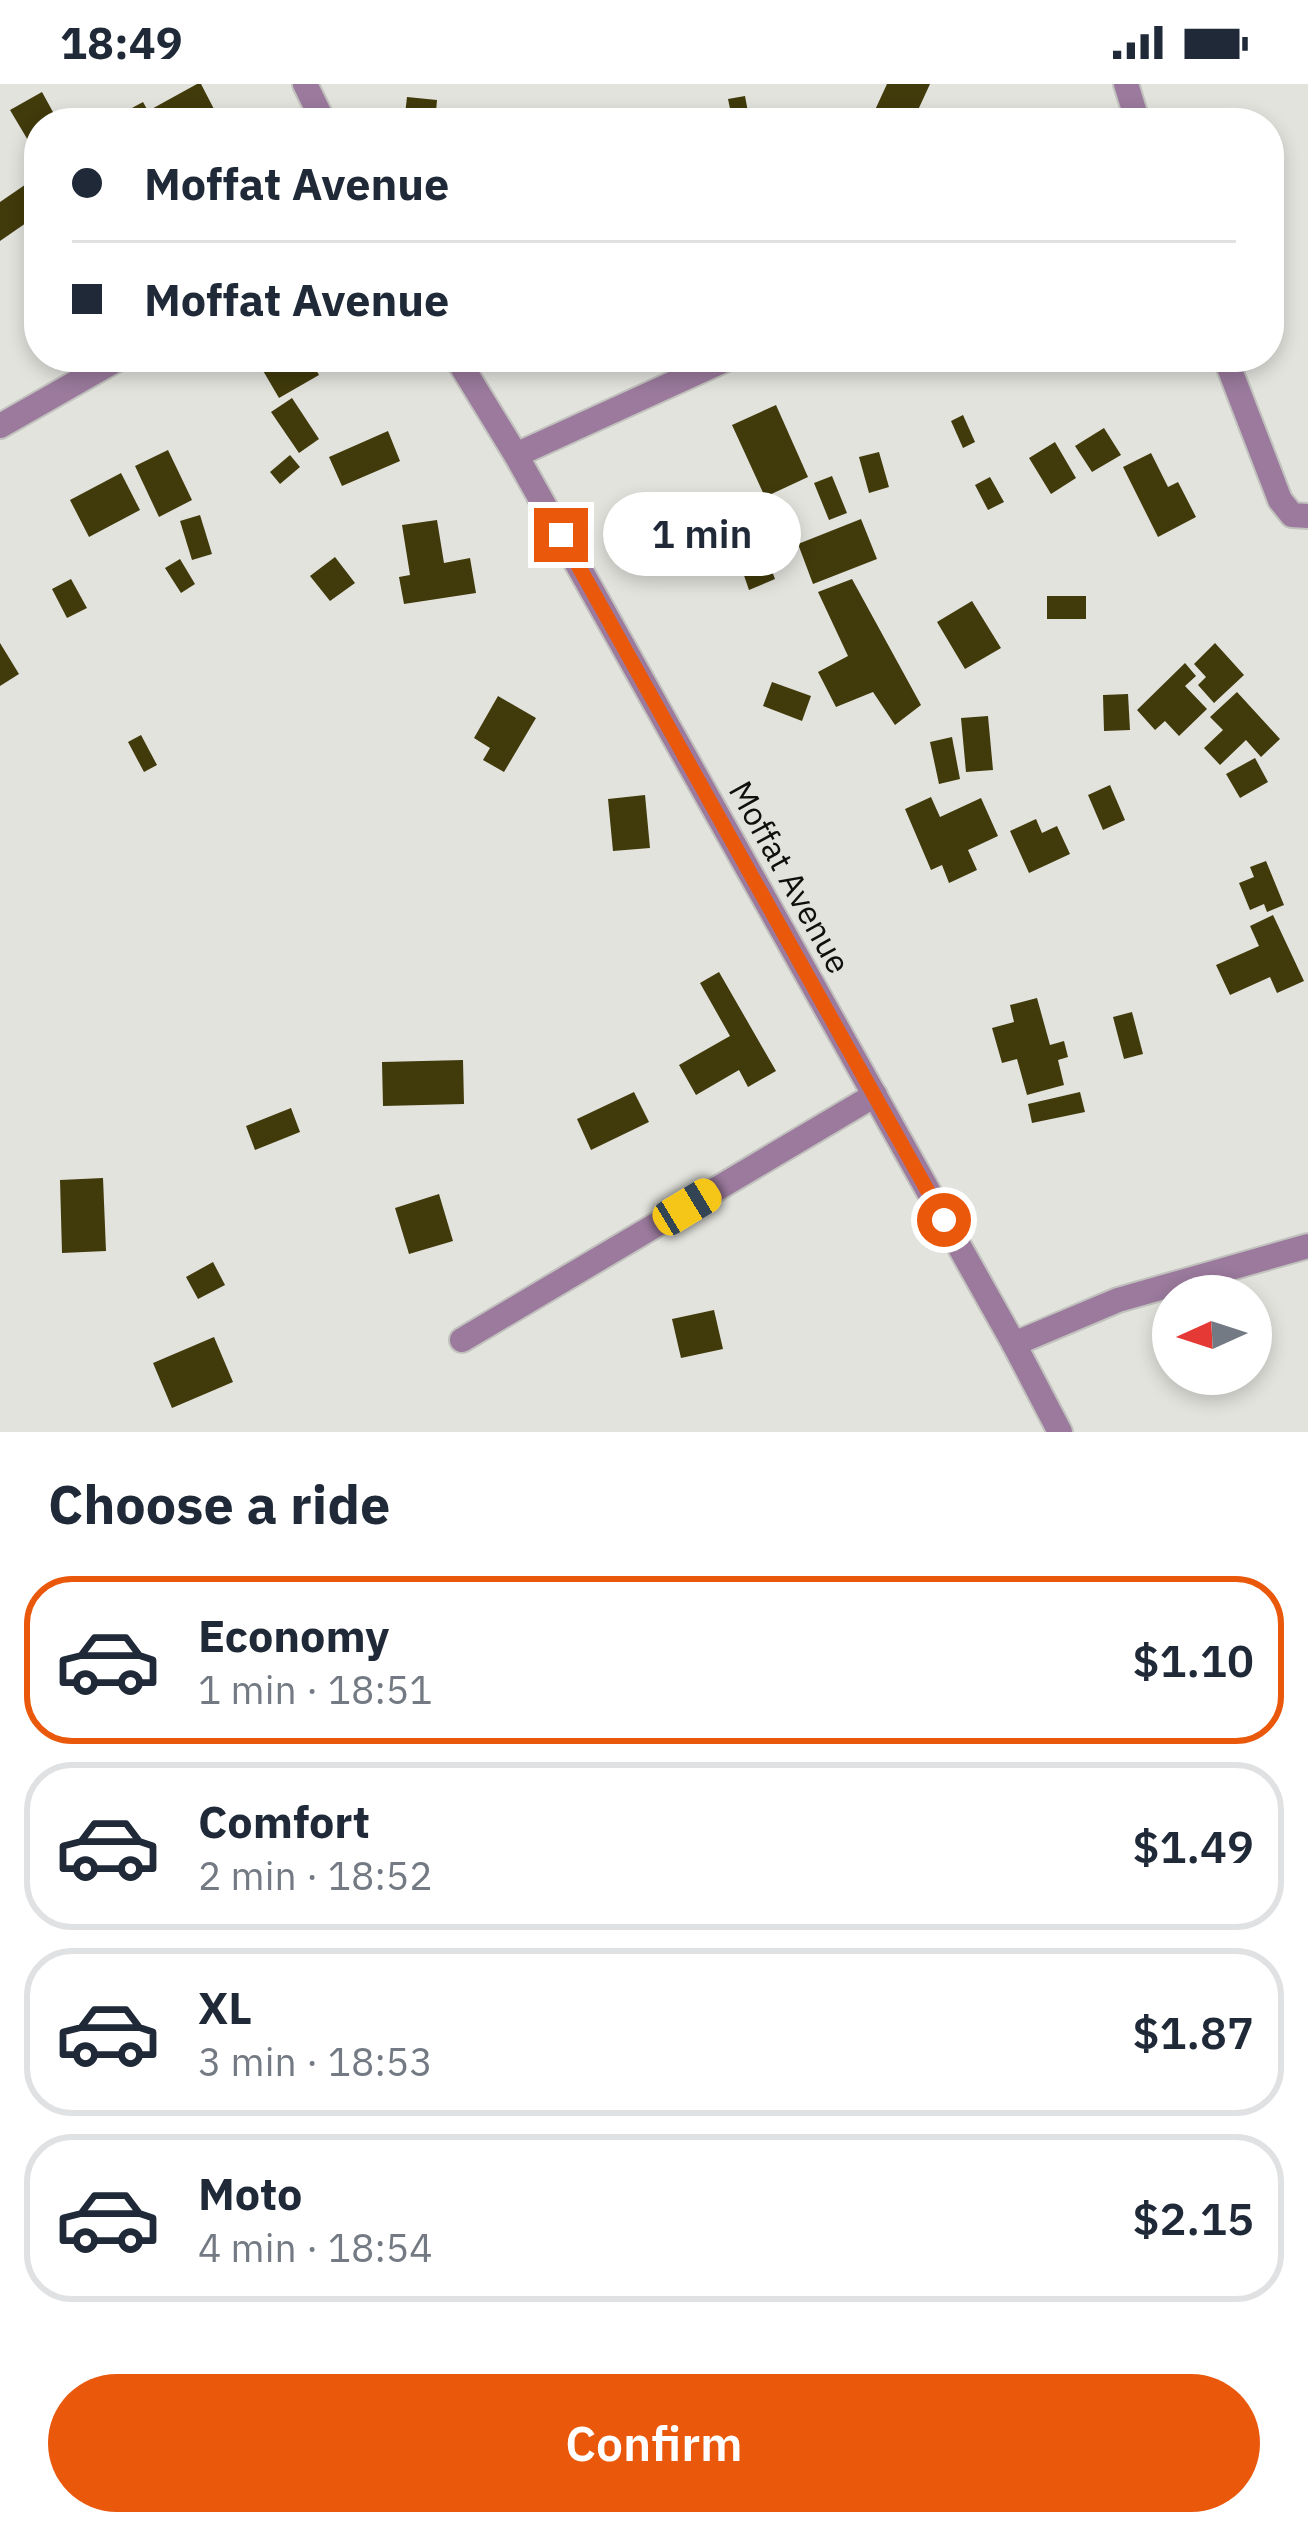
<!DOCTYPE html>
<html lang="en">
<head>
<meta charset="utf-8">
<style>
	body { margin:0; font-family:"IBM Plex Sans",sans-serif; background:#f2f2f3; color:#1f2937; height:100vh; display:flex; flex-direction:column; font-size:45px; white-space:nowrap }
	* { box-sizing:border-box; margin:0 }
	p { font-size:39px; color:#747a83 }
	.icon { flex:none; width:66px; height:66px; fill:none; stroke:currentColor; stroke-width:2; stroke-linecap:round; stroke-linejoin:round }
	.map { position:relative; height:1348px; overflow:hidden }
	.side { display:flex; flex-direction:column; background:#fff; flex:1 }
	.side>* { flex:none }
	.guide { position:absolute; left:24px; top:24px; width:1260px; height:264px; border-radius:48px; box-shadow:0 6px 18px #0003; display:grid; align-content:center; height:264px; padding:0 48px; background:#fff }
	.needle { width:78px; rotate:267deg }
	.controls { position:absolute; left:1152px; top:1191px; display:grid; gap:24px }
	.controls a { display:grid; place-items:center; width:120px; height:120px; border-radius:50%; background:#fff; box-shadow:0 6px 18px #0003; font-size:60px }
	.end { position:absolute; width:54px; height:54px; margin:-27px; border:15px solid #ea580c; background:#fff; box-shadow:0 0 0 6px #fff }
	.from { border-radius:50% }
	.bubble { position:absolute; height:84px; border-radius:42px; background:#fff; box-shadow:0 6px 18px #0003; font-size:39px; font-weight:600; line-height:84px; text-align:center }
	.car { position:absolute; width:36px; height:72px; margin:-36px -18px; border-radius:15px; box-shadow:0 0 9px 3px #0007; background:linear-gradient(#f5c518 24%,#345 0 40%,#f5c518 0 76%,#345 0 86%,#f5c518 0) }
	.guide b { display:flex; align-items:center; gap:42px; height:114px; font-size:45px }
	.guide b+b { border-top:3px solid #e0e1e3 }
	.guide i { width:30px; height:30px; background:#1f2937 }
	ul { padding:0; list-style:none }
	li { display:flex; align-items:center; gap:36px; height:168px; margin:0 24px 18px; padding:0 24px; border:6px solid #e0e1e3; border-radius:48px }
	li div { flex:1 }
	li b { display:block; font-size:45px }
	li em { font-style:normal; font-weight:600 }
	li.active { border-color:#ea580c }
	li>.icon { width:108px; height:108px; stroke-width:1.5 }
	h2 { padding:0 48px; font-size:54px; line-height:144px }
	.button { display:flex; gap:24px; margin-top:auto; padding:24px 48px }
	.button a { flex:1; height:138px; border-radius:72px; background:#ea580c; color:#fff; font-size:48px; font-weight:600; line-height:138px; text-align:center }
	.status { display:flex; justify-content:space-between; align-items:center; height:84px; padding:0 60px; background:#fff; direction:ltr }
	.status svg { height:33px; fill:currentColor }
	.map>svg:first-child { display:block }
</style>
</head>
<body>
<div class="status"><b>18:49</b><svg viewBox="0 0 49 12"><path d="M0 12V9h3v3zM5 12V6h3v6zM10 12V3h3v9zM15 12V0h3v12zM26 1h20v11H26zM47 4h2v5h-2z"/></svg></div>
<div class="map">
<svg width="1308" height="1348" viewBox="0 0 1308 1348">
	<rect width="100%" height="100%" fill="#e3e3de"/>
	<g fill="#413a0b">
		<polygon points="197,0 201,0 215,27 194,39 124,39 119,31 143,18 148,27"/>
		<polygon points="887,0 930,0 912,39 869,39"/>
		<polygon points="42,8 59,39 39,39 39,52 29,58 10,26"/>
		<polygon points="745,12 750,39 733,39 728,15"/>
		<polygon points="407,13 437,16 435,39 404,39"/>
		<polygon points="35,94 39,99 39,130 0,157 0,118"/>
		<polygon points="255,273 309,273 319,291 279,314"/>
		<polygon points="292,314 319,355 299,369 271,328"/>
		<polygon points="776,321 808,393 765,413 732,341"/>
		<polygon points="963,331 975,358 963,364 951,337"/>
		<polygon points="1104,344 1121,371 1092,388 1075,362"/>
		<polygon points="388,347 400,377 342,402 329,373"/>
		<polygon points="1055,358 1076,394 1051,410 1029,374"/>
		<polygon points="168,366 192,416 159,433 135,382"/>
		<polygon points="879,368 889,403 869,409 859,373"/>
		<polygon points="1151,369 1168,403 1178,398 1196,433 1158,453 1123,383"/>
		<polygon points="290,371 300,383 280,400 270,388"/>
		<polygon points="121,389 140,426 89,453 70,416"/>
		<polygon points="832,392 847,429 829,436 814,399"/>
		<polygon points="990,393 1004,418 988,426 975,401"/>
		<polygon points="200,431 212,470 192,476 180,437"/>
		<polygon points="861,435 877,475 813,500 798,460"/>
		<polygon points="437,436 444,479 470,474 476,509 404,520 399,493 410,491 402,441"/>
		<polygon points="764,467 775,495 749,506 739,477"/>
		<polygon points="335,473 355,499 330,517 310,492"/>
		<polygon points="180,475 195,500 181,509 165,484"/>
		<polygon points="71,495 87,524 67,534 52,505"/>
		<polygon points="852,495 921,621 895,641 873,608 836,623 818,588 848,572 818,508"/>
		<rect x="1047" y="512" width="39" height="23"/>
		<polygon points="972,517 1001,564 965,585 937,538"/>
		<polygon points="0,559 19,590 0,602"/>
		<polygon points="1215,559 1244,591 1214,619 1198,601 1206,593 1194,580"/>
		<polygon points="1185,579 1196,592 1185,602 1207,625 1179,652 1165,637 1155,646 1137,626"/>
		<polygon points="772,598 811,612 802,637 763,622"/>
		<polygon points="1237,608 1280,655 1261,673 1246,656 1220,681 1204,664 1223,646 1210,633"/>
		<polygon points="1128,610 1130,646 1104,647 1103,611"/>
		<polygon points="498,612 536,634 504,688 483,676 490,664 474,654"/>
		<polygon points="988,632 993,686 966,688 961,634"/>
		<polygon points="141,651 157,681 144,688 128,658"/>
		<polygon points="952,653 960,695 939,700 930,658"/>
		<polygon points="1255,674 1268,698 1240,714 1226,690"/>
		<polygon points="1110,701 1125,736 1103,746 1088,711"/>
		<polygon points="645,711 650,764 613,767 608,715"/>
		<polygon points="931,713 940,733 981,714 998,752 968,766 977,786 949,799 942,781 931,786 905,725"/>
		<polygon points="1036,735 1042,749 1057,742 1070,770 1029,789 1010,747"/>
		<polygon points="1266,777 1284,821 1267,828 1264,820 1250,826 1239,799 1254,793 1250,783"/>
		<polygon points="1273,831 1304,897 1277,909 1270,893 1230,911 1216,881 1259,862 1250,842"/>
		<polygon points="719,888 776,987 748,1003 739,986 696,1011 679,981 730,952 700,899"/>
		<polygon points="1037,914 1050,961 1064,957 1068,973 1058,976 1064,1001 1027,1011 1017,975 1002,979 992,944 1014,938 1010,921"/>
		<polygon points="1132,928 1143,970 1124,975 1113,933"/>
		<polygon points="463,976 464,1020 383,1022 382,978"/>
		<polygon points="634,1008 649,1038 591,1066 577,1035"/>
		<polygon points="1080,1008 1085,1028 1032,1039 1028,1020"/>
		<polygon points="291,1024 300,1048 255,1066 246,1042"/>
		<polygon points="103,1094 106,1167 62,1169 60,1096"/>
		<polygon points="439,1110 453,1157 409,1170 395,1124"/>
		<polygon points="213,1178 225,1201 198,1215 186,1193"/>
		<polygon points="714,1226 723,1265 681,1274 672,1235"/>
		<polygon points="214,1253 233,1298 172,1324 153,1279"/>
	</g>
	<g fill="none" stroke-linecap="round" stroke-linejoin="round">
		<g stroke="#c1c1bd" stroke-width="28">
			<g id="minor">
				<polyline points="305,0 324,39"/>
				<polyline points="1126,0 1138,39"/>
				<polyline points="456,273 516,371 1014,1260 1060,1348"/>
				<polyline points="1225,273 1280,416 1292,431 1308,432"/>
				<polyline points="0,342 121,273"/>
				<polyline points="516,371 731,273"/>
				<polyline points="462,1256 875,1011"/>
				<polyline points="1014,1260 1118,1216 1308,1162"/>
			</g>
		</g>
		<use href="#minor" stroke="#9b7a9d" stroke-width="24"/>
	</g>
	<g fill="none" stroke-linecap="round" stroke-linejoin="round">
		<polyline stroke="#ea580c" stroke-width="15" points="561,451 944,1136"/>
	</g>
	<g text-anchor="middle" stroke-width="12" stroke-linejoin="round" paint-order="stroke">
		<g font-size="33" fill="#0f0f0d" stroke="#e3e3de">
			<text transform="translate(790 793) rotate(61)" y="12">Moffat Avenue</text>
		</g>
	</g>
</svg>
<div class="controls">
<a><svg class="needle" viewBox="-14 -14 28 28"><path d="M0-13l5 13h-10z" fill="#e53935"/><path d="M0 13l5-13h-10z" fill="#747a83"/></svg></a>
</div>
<i class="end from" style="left:944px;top:1136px"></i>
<i class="end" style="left:561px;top:451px"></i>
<div class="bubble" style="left:603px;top:408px;width:198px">1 min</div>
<i class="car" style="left:687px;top:1123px;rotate:59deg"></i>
<div class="guide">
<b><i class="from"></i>Moffat Avenue</b>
<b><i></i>Moffat Avenue</b>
</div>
</div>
<section class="side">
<h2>Choose a ride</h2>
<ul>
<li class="active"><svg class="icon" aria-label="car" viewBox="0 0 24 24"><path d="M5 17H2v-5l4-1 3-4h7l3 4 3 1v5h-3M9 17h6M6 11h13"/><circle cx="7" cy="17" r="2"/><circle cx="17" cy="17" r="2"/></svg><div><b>Economy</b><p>1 min · 18:51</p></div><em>$1.10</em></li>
<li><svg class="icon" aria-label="car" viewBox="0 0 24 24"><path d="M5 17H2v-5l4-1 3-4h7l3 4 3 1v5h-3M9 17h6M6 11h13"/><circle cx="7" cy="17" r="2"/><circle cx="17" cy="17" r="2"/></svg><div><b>Comfort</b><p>2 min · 18:52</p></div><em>$1.49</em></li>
<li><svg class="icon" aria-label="car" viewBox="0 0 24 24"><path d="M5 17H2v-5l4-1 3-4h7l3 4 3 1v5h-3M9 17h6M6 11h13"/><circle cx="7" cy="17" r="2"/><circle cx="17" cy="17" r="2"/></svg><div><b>XL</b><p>3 min · 18:53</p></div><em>$1.87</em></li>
<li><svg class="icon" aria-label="car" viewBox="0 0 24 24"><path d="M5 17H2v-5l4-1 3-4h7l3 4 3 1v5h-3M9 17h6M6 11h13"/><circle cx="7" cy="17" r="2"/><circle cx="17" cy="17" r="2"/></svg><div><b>Moto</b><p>4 min · 18:54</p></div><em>$2.15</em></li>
</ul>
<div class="button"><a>Confirm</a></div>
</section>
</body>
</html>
